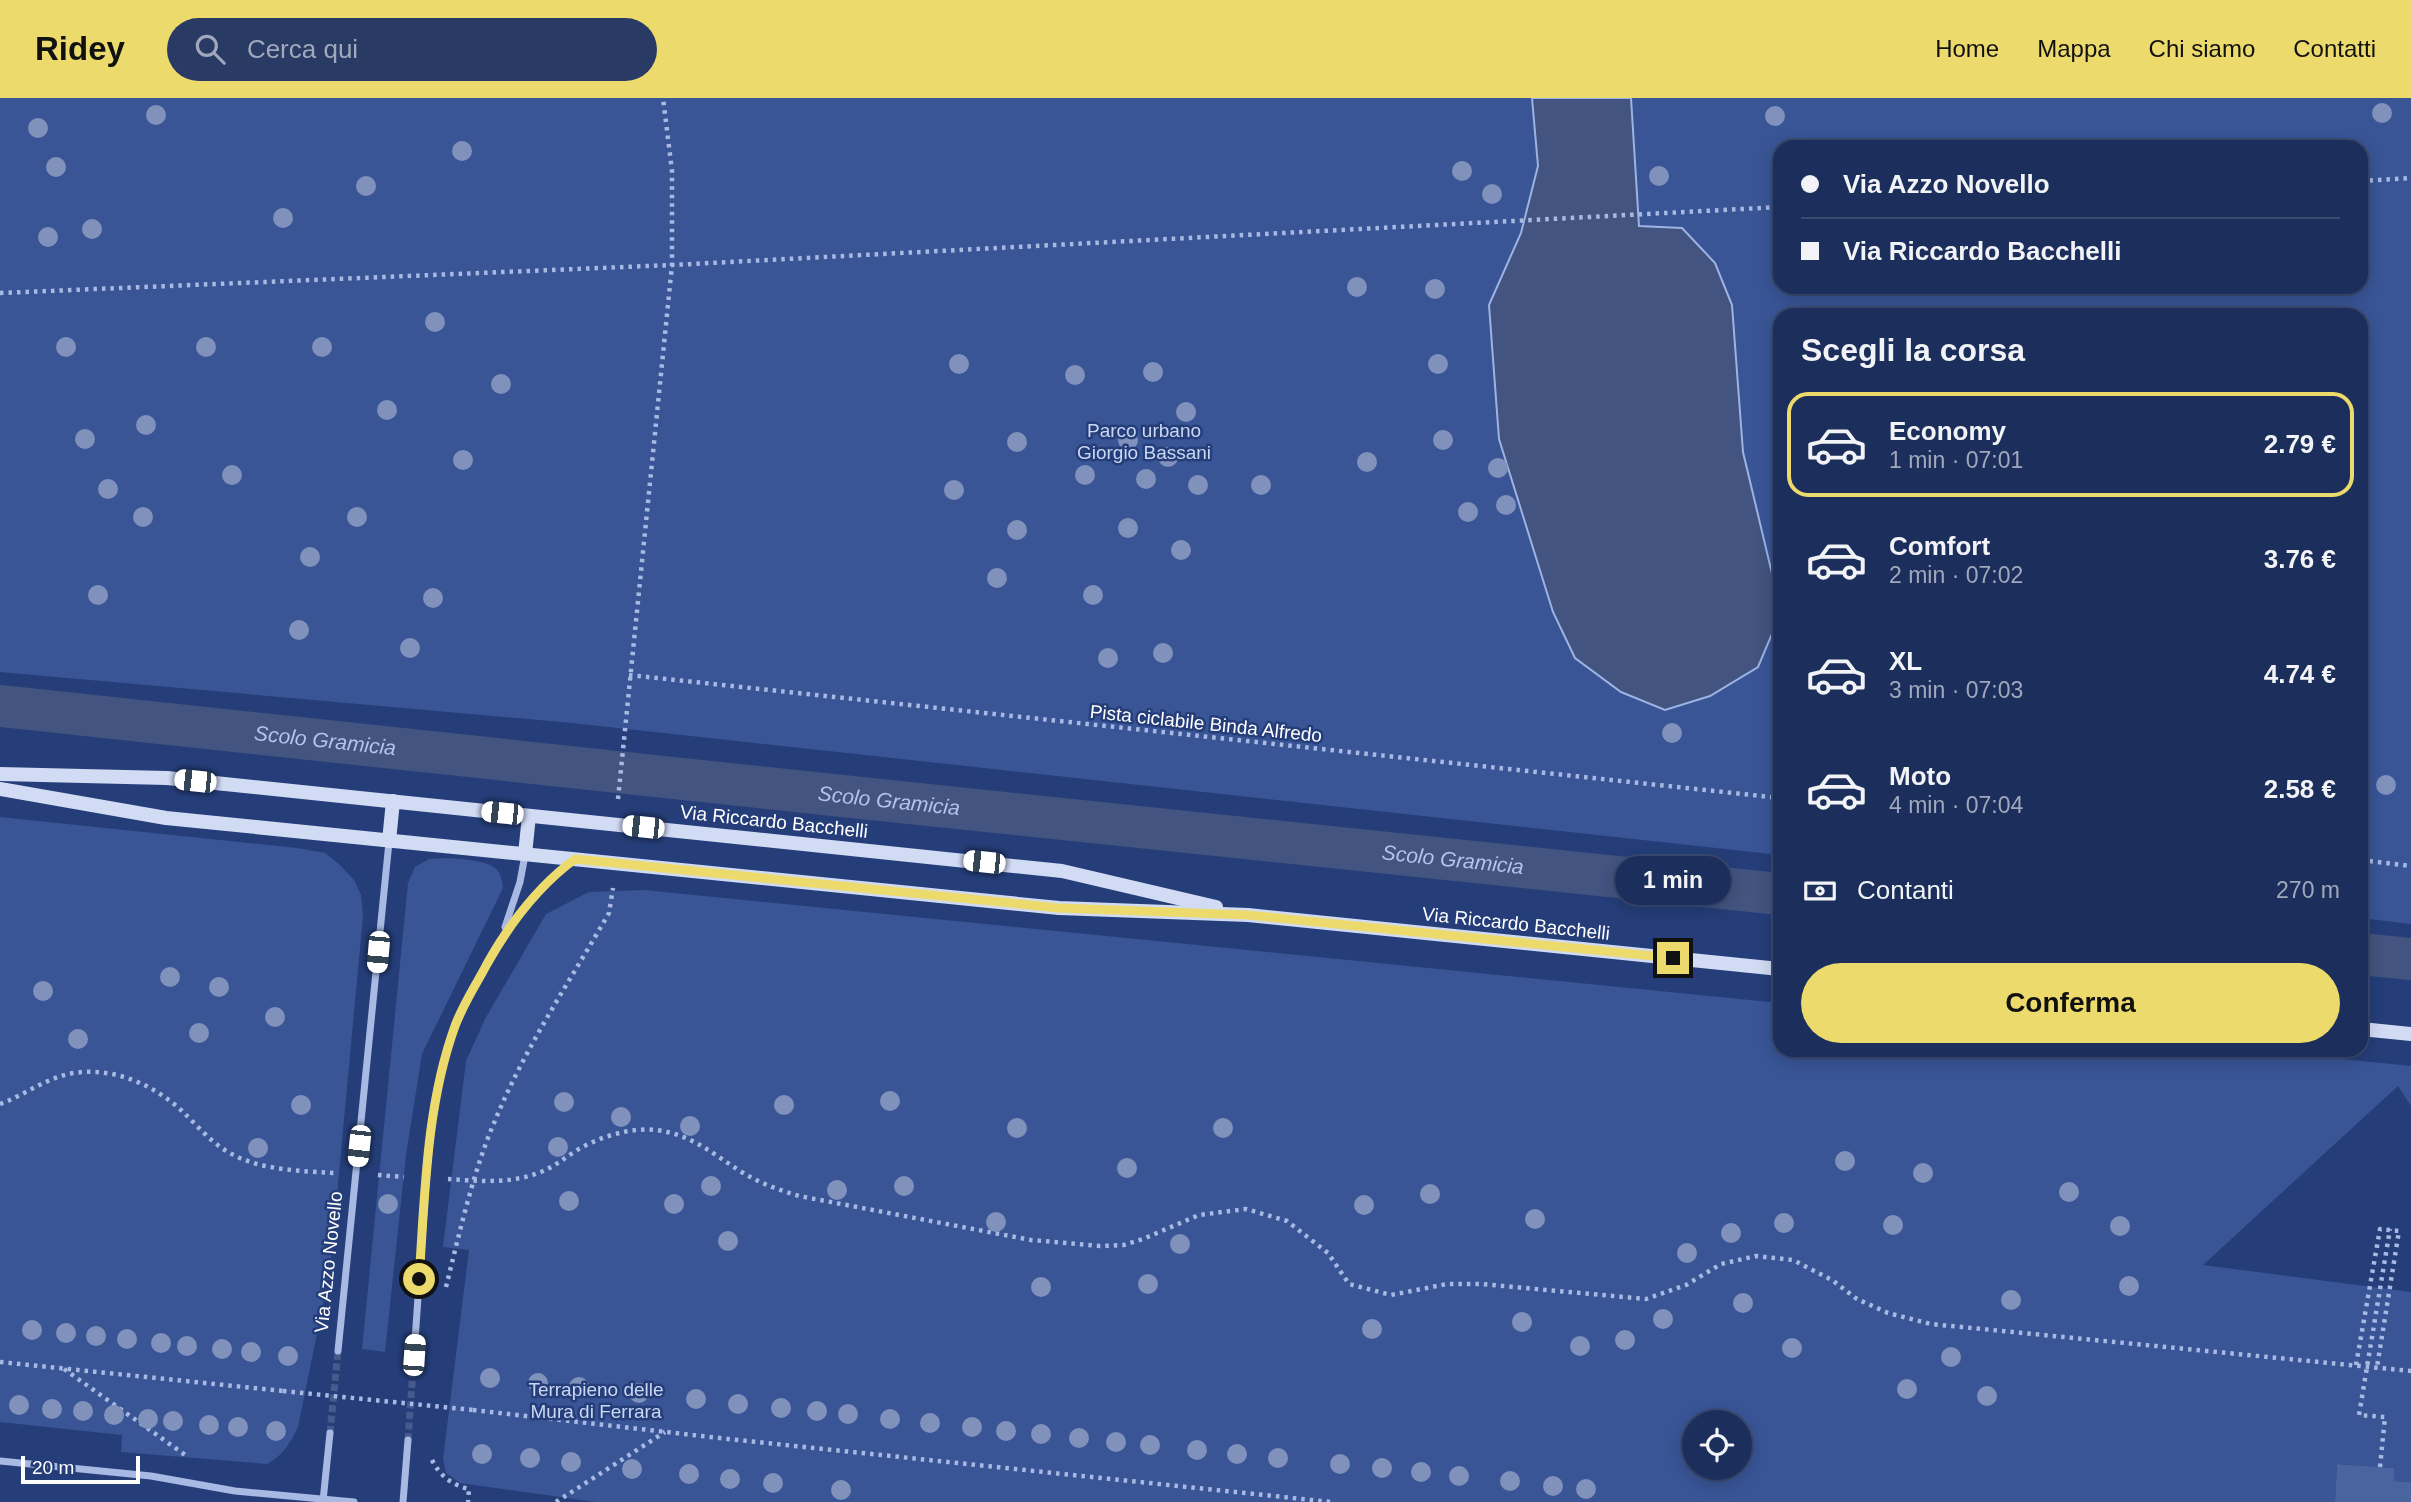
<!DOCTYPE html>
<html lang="it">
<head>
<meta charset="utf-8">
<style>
	body { margin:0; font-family:Arial,sans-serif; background:#293a64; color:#f1f3f6; height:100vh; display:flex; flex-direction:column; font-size:26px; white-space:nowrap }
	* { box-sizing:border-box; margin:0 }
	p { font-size:23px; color:#a0a8bb }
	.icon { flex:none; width:38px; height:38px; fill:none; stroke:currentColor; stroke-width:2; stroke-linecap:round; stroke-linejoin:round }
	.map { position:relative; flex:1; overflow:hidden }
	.details { position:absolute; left:1773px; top:210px; width:595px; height:749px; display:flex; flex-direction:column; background:#1c2e5b; border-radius:21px; box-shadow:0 4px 18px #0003,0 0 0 2px #3a4a71 }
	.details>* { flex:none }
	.guide { position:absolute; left:1773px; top:42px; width:595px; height:154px; border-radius:21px; box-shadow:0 4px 18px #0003,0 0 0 2px #3a4a71; display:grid; align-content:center; height:154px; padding:0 28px; background:#1c2e5b }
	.fabs { position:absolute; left:1682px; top:1312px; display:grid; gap:14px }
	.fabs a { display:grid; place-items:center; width:70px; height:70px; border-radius:50%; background:#1c2e5b; box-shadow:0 4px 18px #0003,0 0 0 2px #3a4a71; font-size:35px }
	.scale { position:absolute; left:21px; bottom:18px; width:119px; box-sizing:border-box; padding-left:7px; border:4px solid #fff; border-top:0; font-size:19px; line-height:24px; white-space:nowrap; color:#fff; -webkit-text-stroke:5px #253e79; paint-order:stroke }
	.end { position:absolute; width:32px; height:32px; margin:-16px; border:9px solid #ecda6d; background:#111; box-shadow:0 0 0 4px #111 }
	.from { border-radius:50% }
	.bubble { position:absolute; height:49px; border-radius:24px; background:#1c2e5b; box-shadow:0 4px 18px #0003,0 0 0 2px #3a4a71; font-size:23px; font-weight:800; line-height:49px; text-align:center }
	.car { position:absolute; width:21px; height:42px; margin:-21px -10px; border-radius:9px; box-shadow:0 0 5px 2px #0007; background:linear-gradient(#fff 24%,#345 0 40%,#fff 0 76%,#345 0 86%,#fff 0) }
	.guide b { display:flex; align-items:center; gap:24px; height:66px; font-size:26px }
	.guide b+b { border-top:2px solid #3a4a71 }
	.guide i { width:18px; height:18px; background:#f1f3f6 }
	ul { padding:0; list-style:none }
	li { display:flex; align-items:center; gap:21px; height:105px; margin:0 14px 10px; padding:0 14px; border:4px solid transparent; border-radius:21px }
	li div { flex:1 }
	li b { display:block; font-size:26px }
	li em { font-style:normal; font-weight:800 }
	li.selected { border-color:#ecda6d }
	li>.icon { width:63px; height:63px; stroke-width:1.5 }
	h2 { padding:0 28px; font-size:32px; line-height:84px }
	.pay { display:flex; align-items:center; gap:18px; height:77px; padding:0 28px; font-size:26px }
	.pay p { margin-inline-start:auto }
	.button { display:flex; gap:14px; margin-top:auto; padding:14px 28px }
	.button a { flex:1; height:80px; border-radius:42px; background:#ecda6d; color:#111; font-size:28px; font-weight:800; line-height:80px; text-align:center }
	header { display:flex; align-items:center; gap:42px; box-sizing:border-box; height:98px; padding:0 35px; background:#ecda6d; color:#111 }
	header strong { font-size:33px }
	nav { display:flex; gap:38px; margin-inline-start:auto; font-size:24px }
	.search { width:490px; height:63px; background:#293a64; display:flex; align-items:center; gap:18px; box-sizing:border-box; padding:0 24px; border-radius:38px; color:#a0a8bb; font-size:26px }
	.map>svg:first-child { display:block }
</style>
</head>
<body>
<header>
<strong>Ridey</strong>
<div class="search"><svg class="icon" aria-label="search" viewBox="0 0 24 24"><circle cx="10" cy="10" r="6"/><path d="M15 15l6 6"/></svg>Cerca qui</div>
<nav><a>Home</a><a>Mappa</a><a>Chi siamo</a><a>Contatti</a></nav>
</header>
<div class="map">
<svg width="2411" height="1404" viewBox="0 0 2411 1404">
	<rect width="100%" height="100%" fill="#253e79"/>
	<g fill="#395596" fill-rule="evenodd">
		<polygon points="0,0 1532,0 1538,68 1521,135 1489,207 1499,341 1553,514 1575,560 1758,569 1780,517 1780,757 572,625 0,574"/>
		<path d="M1631 0H2411V826L2361 820V217H1780V509L1743 354 1732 207 1639 128ZM1780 49H2361V189H1780Z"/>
		<path d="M0 719 297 750 325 755 340 767 354 782 361 797 363 818 330 1172 298 1329C290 1345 284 1357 267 1366L121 1354 122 1337 0 1324Z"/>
		<path d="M429 761C444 759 483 760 495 770 501 775 502 782 503 790L422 956 406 1057 385 1254 362 1251 408 785 415 769Z"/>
		<path d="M644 792 1780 905V952H2254L2411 968V1008L2398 988 2203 1167 2411 1194V1384L2394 1383V1370L2337 1366 2335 1404H596L460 1385 446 1375 443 1361 469 1152 443 1149 466 963 485 921 546 816 589 794ZM1694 1325H1740V1370H1694Z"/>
	</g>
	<polygon fill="#42547f" stroke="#9cb3e4" stroke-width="2" points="1532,0 1631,0 1639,128 1682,130 1715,165 1732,207 1743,354 1780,509 1780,517 1758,569 1710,598 1665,612 1621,594 1575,560 1553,514 1499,341 1489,207 1521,135 1538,68"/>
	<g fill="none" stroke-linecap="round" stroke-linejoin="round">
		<g stroke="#42547f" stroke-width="42">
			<path id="s1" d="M0 608 833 697 1780 796"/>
			<polyline points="2361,856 2411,861"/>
		</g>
	</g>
	<polygon fill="#4a64a0" points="2337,1366 2394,1370 2394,1383 2411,1384 2411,1404 2335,1404"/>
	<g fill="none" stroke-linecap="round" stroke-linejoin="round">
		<g stroke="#465b8d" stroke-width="7" stroke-dasharray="7 3.5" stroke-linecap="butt">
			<polyline points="330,1335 338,1253"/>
			<polyline points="408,1342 414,1257"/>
		</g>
		<g stroke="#a8bae3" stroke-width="4.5" stroke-dasharray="3.5 5" stroke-linecap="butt">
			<polyline points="2361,83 2411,80"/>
			<polyline points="0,195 672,167 1780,109"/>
			<polyline points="629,577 1780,700"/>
			<polyline points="618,701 672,167 672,73 663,0"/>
			<polyline points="2361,762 2411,768"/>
			<path d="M0 1006C25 997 47 979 74 975 113 969 153 986 182 1013 197 1027 211 1045 230 1055 259 1072 301 1073 334 1075"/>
			<polyline points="378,1077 404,1079"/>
			<path d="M448 1081C477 1083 510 1086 538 1075 552 1070 562 1062 574 1054 596 1040 629 1029 656 1032 690 1036 712 1055 740 1073 759 1085 779 1092 799 1098L1031 1142 1100 1148 1124 1147 1143 1141 1199 1117 1246 1111 1287 1123 1328 1155 1349 1186 1391 1197 1447 1186H1481L1646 1201 1686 1187 1721 1166 1756 1158 1793 1162 1832 1182 1857 1201 1888 1215 1931 1226 2411 1273"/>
			<path d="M446 1189C459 1137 473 1074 494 1025 524 951 570 883 609 815L613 790"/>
			<polyline points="0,1264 283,1293"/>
			<polyline points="2356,1267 2380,1131 2399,1133 2377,1269"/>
			<polyline points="64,1271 188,1359"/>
			<polyline points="473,1312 728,1341 1331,1404"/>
			<path d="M432 1362C440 1378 452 1387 469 1391L468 1404"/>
			<polyline points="556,1404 665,1334"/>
		</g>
		<g stroke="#a8bae3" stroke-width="7">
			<polyline points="505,829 520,784 525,757"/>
			<polyline points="338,1253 389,744"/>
			<path d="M414 1257C417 1209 421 1161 424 1113 428 1057 432 999 449 945 459 916 474 890 488 863 510 824 537 789 573 763"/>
			<polyline points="0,1363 151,1378 235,1393 354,1404"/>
			<polyline points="323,1403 330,1335"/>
			<polyline points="403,1404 408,1342"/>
		</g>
		<g stroke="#d1dbf4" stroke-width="14">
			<polyline points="0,676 167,680 1062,773 1216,809"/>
			<polyline points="0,691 166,720 1059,810 1248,817 1780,871"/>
			<polyline points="389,743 393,703"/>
			<polyline points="525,756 529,718"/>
			<polyline points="2361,931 2411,936"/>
		</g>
		<g stroke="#a8bae3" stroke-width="4.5" stroke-dasharray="3.5 5" stroke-linecap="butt">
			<polyline points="283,1293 473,1312"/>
			<polyline points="2380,1369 2385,1319 2359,1317 2390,1131"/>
		</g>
	</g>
	<g fill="#8092bc">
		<circle cx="2382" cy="15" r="10"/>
		<circle cx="156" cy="17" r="10"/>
		<circle cx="1775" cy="18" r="10"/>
		<circle cx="38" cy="30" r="10"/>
		<circle cx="462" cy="53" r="10"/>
		<circle cx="56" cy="69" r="10"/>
		<circle cx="1462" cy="73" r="10"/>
		<circle cx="1659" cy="78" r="10"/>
		<circle cx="366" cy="88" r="10"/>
		<circle cx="1492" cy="96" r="10"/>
		<circle cx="283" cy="120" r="10"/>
		<circle cx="92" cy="131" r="10"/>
		<circle cx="48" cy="139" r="10"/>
		<circle cx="1357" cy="189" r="10"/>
		<circle cx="1435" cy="191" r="10"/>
		<circle cx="435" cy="224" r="10"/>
		<circle cx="66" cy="249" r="10"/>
		<circle cx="206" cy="249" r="10"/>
		<circle cx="322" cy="249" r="10"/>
		<circle cx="959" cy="266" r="10"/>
		<circle cx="1438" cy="266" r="10"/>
		<circle cx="1153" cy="274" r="10"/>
		<circle cx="1075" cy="277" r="10"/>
		<circle cx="501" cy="286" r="10"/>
		<circle cx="387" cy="312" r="10"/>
		<circle cx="1186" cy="314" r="10"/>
		<circle cx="146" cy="327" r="10"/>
		<circle cx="85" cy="341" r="10"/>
		<circle cx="1128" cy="342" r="10"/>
		<circle cx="1443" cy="342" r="10"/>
		<circle cx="1017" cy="344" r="10"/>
		<circle cx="1168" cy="359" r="10"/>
		<circle cx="463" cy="362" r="10"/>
		<circle cx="1367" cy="364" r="10"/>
		<circle cx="1498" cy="370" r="10"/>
		<circle cx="232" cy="377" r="10"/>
		<circle cx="1085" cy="377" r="10"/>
		<circle cx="1146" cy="381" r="10"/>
		<circle cx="1198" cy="387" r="10"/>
		<circle cx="1261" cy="387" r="10"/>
		<circle cx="108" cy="391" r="10"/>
		<circle cx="954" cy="392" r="10"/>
		<circle cx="1506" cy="407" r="10"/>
		<circle cx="1468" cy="414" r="10"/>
		<circle cx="143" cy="419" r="10"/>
		<circle cx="357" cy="419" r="10"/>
		<circle cx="1128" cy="430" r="10"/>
		<circle cx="1017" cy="432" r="10"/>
		<circle cx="1181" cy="452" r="10"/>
		<circle cx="310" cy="459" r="10"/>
		<circle cx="997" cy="480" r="10"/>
		<circle cx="98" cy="497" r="10"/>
		<circle cx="1093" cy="497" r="10"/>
		<circle cx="433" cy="500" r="10"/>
		<circle cx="299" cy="532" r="10"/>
		<circle cx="410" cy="550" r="10"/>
		<circle cx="1163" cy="555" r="10"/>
		<circle cx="1108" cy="560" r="10"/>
		<circle cx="1672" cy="635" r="10"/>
		<circle cx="2386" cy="687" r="10"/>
		<circle cx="170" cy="879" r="10"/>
		<circle cx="219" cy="889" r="10"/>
		<circle cx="43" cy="893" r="10"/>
		<circle cx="275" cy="919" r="10"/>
		<circle cx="199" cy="935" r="10"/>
		<circle cx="78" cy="941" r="10"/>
		<circle cx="890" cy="1003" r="10"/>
		<circle cx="564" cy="1004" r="10"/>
		<circle cx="301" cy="1007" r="10"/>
		<circle cx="784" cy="1007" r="10"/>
		<circle cx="621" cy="1019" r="10"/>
		<circle cx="690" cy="1028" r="10"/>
		<circle cx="1017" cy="1030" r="10"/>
		<circle cx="1223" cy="1030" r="10"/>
		<circle cx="558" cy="1049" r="10"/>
		<circle cx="258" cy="1050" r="10"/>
		<circle cx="1845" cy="1063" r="10"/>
		<circle cx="1127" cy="1070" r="10"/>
		<circle cx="1923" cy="1075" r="10"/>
		<circle cx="711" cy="1088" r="10"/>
		<circle cx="904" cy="1088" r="10"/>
		<circle cx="837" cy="1092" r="10"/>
		<circle cx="2069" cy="1094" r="10"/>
		<circle cx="1430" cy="1096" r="10"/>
		<circle cx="569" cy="1103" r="10"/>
		<circle cx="388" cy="1106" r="10"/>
		<circle cx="674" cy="1106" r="10"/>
		<circle cx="1364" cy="1107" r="10"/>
		<circle cx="1535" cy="1121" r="10"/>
		<circle cx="996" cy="1124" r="10"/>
		<circle cx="1784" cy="1125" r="10"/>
		<circle cx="1893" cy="1127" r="10"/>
		<circle cx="2120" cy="1128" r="10"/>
		<circle cx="1731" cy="1135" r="10"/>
		<circle cx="728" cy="1143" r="10"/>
		<circle cx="1180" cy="1146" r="10"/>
		<circle cx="1687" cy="1155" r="10"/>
		<circle cx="1148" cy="1186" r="10"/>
		<circle cx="2129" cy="1188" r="10"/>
		<circle cx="1041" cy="1189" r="10"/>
		<circle cx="2011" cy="1202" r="10"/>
		<circle cx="1743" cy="1205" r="10"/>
		<circle cx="1663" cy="1221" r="10"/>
		<circle cx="1522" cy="1224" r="10"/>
		<circle cx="1372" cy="1231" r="10"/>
		<circle cx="32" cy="1232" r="10"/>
		<circle cx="66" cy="1235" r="10"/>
		<circle cx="96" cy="1238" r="10"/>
		<circle cx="127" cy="1241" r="10"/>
		<circle cx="1625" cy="1242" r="10"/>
		<circle cx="161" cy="1245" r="10"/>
		<circle cx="187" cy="1248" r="10"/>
		<circle cx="1580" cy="1248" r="10"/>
		<circle cx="1792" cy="1250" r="10"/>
		<circle cx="222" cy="1251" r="10"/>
		<circle cx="251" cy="1254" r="10"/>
		<circle cx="288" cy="1258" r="10"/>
		<circle cx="1951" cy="1259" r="10"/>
		<circle cx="490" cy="1280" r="10"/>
		<circle cx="538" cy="1285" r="10"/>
		<circle cx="579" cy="1289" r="10"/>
		<circle cx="1907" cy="1291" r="10"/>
		<circle cx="639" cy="1295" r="10"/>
		<circle cx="1987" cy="1298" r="10"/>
		<circle cx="696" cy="1301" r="10"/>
		<circle cx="738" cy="1306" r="10"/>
		<circle cx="19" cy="1307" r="10"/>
		<circle cx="781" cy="1310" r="10"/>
		<circle cx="52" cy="1311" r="10"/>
		<circle cx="83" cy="1313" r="10"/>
		<circle cx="817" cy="1313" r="10"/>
		<circle cx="848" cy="1316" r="10"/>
		<circle cx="114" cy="1317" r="10"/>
		<circle cx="148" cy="1321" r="10"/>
		<circle cx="890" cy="1321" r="10"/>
		<circle cx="173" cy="1323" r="10"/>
		<circle cx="930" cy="1325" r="10"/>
		<circle cx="209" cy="1327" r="10"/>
		<circle cx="238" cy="1329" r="10"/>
		<circle cx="972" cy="1329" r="10"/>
		<circle cx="276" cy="1333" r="10"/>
		<circle cx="1006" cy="1333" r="10"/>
		<circle cx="1041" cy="1336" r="10"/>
		<circle cx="1079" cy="1340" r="10"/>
		<circle cx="1116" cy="1344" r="10"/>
		<circle cx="1150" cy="1347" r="10"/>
		<circle cx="1197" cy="1352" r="10"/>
		<circle cx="482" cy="1356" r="10"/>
		<circle cx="1237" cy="1356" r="10"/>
		<circle cx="530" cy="1360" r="10"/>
		<circle cx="1278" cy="1360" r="10"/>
		<circle cx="571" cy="1364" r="10"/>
		<circle cx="1340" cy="1366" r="10"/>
		<circle cx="1382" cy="1370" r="10"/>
		<circle cx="632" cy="1371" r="10"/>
		<circle cx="1421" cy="1374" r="10"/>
		<circle cx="689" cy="1376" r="10"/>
		<circle cx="1459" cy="1378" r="10"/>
		<circle cx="730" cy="1381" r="10"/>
		<circle cx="1510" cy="1383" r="10"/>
		<circle cx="773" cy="1385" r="10"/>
		<circle cx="1553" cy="1388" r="10"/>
		<circle cx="1586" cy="1391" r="10"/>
		<circle cx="841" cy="1392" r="10"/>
	</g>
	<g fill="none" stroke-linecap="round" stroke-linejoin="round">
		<path stroke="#ecda6d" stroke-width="9" d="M419 1181C425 1097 426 1008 455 928 463 906 476 887 487 866 510 825 537 789 575 761L1059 810 1248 817 1673 860"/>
	</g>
	<g text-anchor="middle" stroke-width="5" stroke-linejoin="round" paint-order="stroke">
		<g font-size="19" fill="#cad7f3" stroke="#253e79">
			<text x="1144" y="339">Parco urbano<tspan x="1144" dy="22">Giorgio Bassani</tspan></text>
			<text x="596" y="1298">Terrapieno delle<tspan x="596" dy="22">Mura di Ferrara</tspan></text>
		</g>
		<g font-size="19" fill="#fff" stroke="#253e79">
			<text transform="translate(1206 625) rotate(6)" y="7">Pista ciclabile Binda Alfredo</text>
			<text transform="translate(774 723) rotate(6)" y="7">Via Riccardo Bacchelli</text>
			<text transform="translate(1516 825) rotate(6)" y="7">Via Riccardo Bacchelli</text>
			<text transform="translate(328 1164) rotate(-84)" y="7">Via Azzo Novello</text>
		</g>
		<g font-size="21" font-style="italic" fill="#b3c4eb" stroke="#253e79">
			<text dy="7" stroke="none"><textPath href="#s1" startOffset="327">Scolo Gramicia</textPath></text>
			<text dy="7" stroke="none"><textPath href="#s1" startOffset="894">Scolo Gramicia</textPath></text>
			<text dy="7" stroke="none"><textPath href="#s1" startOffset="1461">Scolo Gramicia</textPath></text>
		</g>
	</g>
</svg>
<div class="fabs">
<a><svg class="icon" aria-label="locate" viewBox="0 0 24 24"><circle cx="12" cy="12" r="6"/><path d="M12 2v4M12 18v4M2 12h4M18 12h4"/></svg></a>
</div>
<div class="scale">20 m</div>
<i class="end from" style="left:419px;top:1181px"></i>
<i class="end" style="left:1673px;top:860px"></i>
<div class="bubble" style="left:1615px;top:758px;width:116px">1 min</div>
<i class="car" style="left:195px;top:683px;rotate:276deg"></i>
<i class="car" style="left:502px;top:715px;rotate:276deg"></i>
<i class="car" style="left:643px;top:729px;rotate:276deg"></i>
<i class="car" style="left:984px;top:764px;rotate:276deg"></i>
<i class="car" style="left:378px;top:854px;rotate:185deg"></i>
<i class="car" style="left:359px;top:1048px;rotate:186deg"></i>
<i class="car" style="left:414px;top:1257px;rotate:4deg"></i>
<div class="guide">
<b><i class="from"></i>Via Azzo Novello</b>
<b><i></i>Via Riccardo Bacchelli</b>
</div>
<section class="details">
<h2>Scegli la corsa</h2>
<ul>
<li class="selected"><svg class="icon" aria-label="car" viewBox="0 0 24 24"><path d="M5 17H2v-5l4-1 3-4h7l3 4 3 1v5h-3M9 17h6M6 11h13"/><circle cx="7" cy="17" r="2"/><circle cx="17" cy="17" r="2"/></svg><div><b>Economy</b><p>1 min · 07:01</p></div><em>2.79 €</em></li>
<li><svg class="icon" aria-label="car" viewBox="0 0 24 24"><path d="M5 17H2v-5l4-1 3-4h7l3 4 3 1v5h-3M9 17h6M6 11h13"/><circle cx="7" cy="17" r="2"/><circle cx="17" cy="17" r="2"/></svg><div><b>Comfort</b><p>2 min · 07:02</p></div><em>3.76 €</em></li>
<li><svg class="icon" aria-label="car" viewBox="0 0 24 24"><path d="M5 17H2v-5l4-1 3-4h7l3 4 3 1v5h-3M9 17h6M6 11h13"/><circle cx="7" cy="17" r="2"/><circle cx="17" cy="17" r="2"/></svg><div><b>XL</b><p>3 min · 07:03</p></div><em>4.74 €</em></li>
<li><svg class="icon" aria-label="car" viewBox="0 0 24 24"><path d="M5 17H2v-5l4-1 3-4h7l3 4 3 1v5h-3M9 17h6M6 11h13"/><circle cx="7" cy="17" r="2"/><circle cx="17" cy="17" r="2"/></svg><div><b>Moto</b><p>4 min · 07:04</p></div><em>2.58 €</em></li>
</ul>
<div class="pay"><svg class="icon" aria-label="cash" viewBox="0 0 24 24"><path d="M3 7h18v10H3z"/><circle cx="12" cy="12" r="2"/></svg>Contanti<p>270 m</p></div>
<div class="button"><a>Conferma</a></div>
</section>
</div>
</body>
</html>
